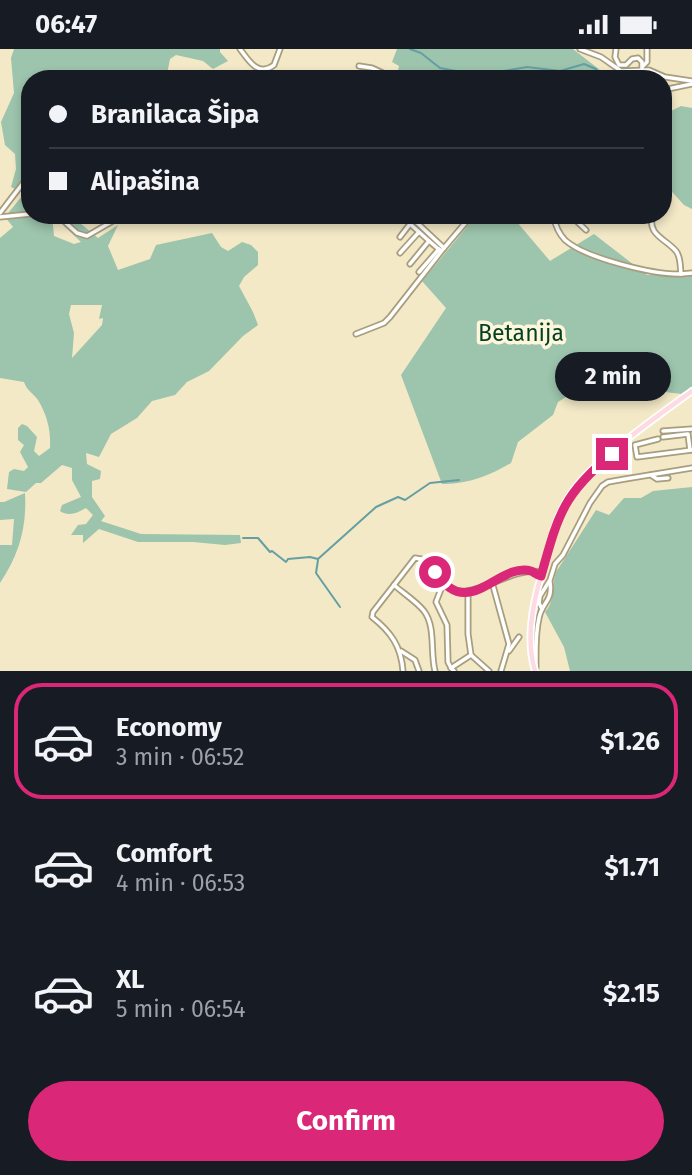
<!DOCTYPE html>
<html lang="en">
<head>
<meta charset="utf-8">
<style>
	body { margin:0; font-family:"Fira Sans",sans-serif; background:#20242c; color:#f1f3f6; height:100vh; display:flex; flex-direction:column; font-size:26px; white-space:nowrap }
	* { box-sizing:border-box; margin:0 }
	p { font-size:23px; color:#9ea1a6 }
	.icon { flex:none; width:38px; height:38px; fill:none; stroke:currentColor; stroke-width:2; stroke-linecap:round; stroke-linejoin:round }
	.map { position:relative; height:622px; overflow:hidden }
	.panel { display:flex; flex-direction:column; background:#171b24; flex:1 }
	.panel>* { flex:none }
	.top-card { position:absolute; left:21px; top:21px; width:651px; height:154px; border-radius:28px; box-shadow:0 4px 10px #0003; display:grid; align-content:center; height:154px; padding:0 28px; background:#171b24 }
	.end { position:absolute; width:32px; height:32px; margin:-16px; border:9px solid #db2777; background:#fff; box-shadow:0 0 0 4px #fff }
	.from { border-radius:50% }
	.bubble { position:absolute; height:49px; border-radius:24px; background:#171b24; box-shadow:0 4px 10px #0003; font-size:23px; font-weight:700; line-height:49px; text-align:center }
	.top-card b { display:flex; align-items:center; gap:24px; height:66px; font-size:26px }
	.top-card b+b { border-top:2px solid #363941 }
	.top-card i { width:18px; height:18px; background:#f1f3f6 }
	ul { padding:12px 0 0; list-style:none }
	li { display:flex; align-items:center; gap:21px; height:116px; margin:0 14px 10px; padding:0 14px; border:4px solid transparent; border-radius:28px }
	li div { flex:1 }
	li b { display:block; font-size:26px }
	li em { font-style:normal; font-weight:700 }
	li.on { border-color:#db2777 }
	li>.icon { width:63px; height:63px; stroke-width:1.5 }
	.primary-button { display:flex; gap:14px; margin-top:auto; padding:14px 28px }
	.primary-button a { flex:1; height:80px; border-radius:42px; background:#db2777; color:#fff; font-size:28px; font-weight:700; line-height:80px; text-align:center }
	.status { display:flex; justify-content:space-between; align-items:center; height:49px; padding:0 35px; background:#171b24; direction:ltr }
	.status svg { height:19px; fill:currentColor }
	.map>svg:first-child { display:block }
</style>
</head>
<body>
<div class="status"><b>06:47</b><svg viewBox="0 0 49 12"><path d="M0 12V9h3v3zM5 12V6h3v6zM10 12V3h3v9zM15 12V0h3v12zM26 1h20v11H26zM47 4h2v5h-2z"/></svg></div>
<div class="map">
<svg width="692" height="622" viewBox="0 0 692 622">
	<rect width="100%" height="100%" fill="#f3e9c7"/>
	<g fill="#9dc4ac" fill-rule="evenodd">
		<polygon points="14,0 220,0 220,3 228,12 213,20 203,12 176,6 170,10 166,30 30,30 30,121 23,126 27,130 19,142 11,138 16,120 15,105 5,96 1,73 14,44 11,9"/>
		<polygon points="397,0 573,0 600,21 603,30 407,30 397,26 399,17 392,13"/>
		<polygon points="681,57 692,59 692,160 684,156 663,133 663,70 667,64"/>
		<path d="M30 137V166H52L54 187 74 195 81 193 64 177 66 170 74 169 98 189 118 176 108 197 118 221 150 210 156 196 212 184 221 198 228 202 242 193 251 196 258 203V216L244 228 239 237 253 263 258 276 243 287 209 322 187 333 175 346 152 352 137 369 111 385 99 408 86 404 87 415 101 422 100 430 92 432V448L105 467 101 472 141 485 240 486 241 494 225 496 193 493H138L99 480 83 494V486H71L78 476 86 475 93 466 86 459C77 464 69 468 60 462L62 456 81 448 72 431V419L62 416 41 434H36L26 443 7 440 9 423 14 420 24 422 28 418 20 403 24 396 18 391V379L22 375 27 377 37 388 34 402 39 407 50 399C51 381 47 366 38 351 33 344 27 342 24 333L0 329V189L13 178 5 168ZM71 256H102L99 270 103 269 102 276 72 309 74 284 69 265Z"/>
		<path d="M482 166H511L550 212 594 185 647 226 692 225V338L682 345 656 342H606L566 348 558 353 553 366 518 393 511 414C491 426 466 436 442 435L401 326 446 259 422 232 475 168Z"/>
		<path d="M692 438V622H570L564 598 545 563C556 551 551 538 556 523L596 461 609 466 624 449H641L653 442Z"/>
		<path d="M25 444C27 478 19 506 0 534V496H12L14 470 0 471V453H4Z"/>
	</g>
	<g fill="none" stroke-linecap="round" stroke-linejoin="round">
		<g stroke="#649fa3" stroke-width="2">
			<polyline points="410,0 421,4 440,19 456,22 498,23 527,18 560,22 584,15 596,20 602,30"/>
			<polyline points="243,489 258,489 270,503 272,502 286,513 288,510 310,508 318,510 376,458 398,448 405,451 430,434 459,431"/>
			<polyline points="318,511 316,524 340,558"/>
		</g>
		<g stroke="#a89e7e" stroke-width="7">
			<g id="minor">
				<path d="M240 0C249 12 258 28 274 16L280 0"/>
				<polyline points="580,0 601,8 621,22 649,21 665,28 692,32"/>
				<polyline points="616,0 615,8 619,16 626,16 632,10 638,9 642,13 642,21"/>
				<polyline points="359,17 372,19 396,30"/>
				<polyline points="643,17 647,13 647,0"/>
				<polyline points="663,41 692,35"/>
				<polyline points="0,164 30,125"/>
				<polyline points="57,166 77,184 87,187 113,172 133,166"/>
				<polyline points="406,166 413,170 444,199"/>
				<path d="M553 166C555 175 558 184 565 191 585 209 654 226 681 225"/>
				<polyline points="570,166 586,181"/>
				<path d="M652 166C648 187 665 189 676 202 681 208 680 217 681 225L692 224"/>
				<polyline points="0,168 30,165"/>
				<polyline points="400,188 410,175 419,183"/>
				<polyline points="400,204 419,183 429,192"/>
				<polyline points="410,215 429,192 441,202"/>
				<polyline points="419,223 439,200"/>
				<polyline points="356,285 384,274 390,268 444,199 472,166"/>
				<polyline points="663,382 692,380"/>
				<polyline points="663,388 688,385 690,401"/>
				<polyline points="658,390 635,396 637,408 692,401"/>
				<polyline points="651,426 657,430 668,429"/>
				<polyline points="492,533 509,595 501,622"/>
				<polyline points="443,535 436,553 447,576 448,613 451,619"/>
				<path d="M394 536C403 544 416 552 424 562 436 578 430 603 435 622"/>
				<polyline points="468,543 468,585 471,606 489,622"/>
				<polyline points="542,560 539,554 540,547 550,531 555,515 563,506 590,454 602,437 608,433 625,430 692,419"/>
				<polyline points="401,602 415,611 419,622"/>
				<polyline points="509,602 519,588"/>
				<path d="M536 619C536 602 535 586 539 569 542 553 553 553 550 533"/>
				<path d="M403 622C401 597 391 583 372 568L373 563 415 509 427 511C432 518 437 527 443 534 466 560 508 516 542 523"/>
				<polyline points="454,622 451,619 471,606"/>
			</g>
		</g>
		<g stroke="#fff" stroke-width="8">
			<path id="major" d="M535 622C526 591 532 558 541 527 549 499 554 470 570 446 591 413 659 366 692 342"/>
		</g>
		<use href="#minor" stroke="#fff" stroke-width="3.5"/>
		<use href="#major" stroke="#fedae2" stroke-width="4.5"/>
	</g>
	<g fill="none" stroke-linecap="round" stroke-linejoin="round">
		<path stroke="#db2777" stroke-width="9" d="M435 523C469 574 497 513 531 522 534 523 537 526 541 527 558 467 562 446 612 405"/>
	</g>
	<g text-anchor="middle" stroke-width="7" stroke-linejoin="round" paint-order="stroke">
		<g font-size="23" fill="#033f25" stroke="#fef6db">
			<text x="521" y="292">Betanija</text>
		</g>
	</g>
</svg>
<i class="end from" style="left:435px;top:523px"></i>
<i class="end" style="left:612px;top:405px"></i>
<div class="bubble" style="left:555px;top:303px;width:116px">2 min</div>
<div class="top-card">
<b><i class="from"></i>Branilaca Šipa</b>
<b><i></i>Alipašina</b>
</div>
</div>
<section class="panel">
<ul>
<li class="on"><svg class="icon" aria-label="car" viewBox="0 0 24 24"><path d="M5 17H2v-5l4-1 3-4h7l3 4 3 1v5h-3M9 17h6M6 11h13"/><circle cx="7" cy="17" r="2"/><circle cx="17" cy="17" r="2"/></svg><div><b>Economy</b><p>3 min · 06:52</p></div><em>$1.26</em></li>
<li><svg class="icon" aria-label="car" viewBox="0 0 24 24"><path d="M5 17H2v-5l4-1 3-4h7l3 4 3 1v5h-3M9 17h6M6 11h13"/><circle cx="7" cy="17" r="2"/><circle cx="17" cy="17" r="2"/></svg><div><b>Comfort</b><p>4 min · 06:53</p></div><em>$1.71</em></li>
<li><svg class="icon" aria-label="car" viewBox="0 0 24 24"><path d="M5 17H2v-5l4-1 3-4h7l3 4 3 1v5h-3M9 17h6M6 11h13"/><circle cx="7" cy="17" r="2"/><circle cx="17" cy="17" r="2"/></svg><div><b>XL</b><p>5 min · 06:54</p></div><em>$2.15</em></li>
</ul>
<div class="primary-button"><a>Confirm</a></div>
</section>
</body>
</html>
